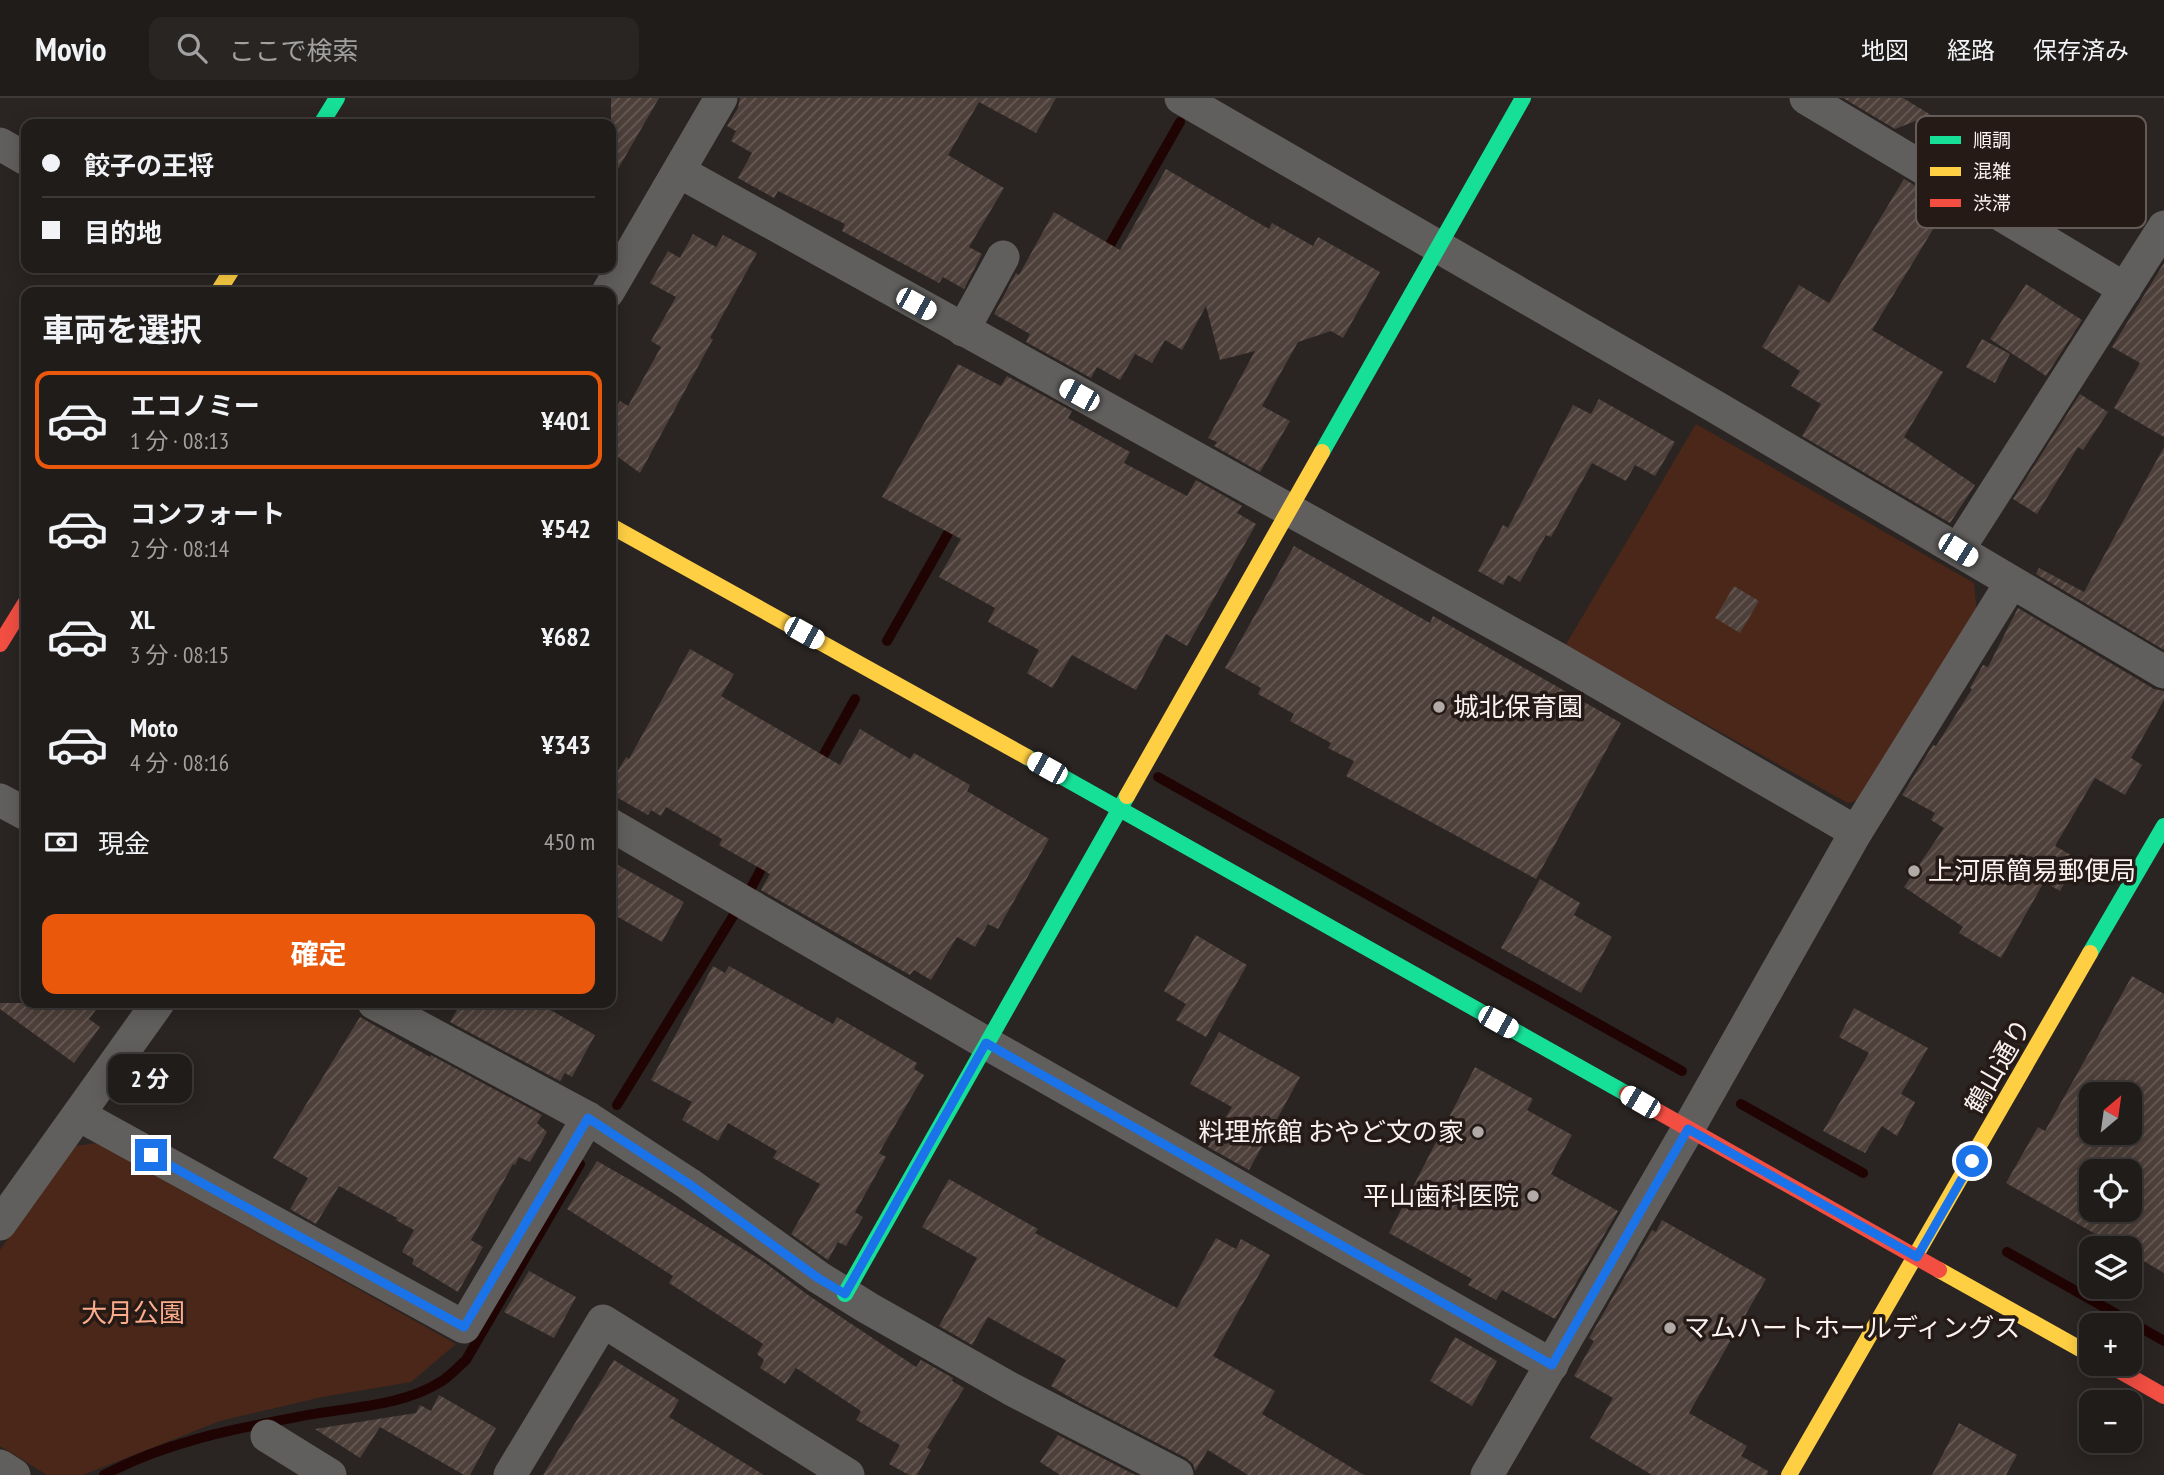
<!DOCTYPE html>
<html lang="ja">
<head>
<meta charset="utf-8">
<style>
	body { margin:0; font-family:"PT Sans Narrow","Noto Sans JP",sans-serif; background:#282523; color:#f1f3f6; height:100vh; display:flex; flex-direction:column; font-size:26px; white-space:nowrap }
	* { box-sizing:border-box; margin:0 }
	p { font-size:23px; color:#a2a1a2 }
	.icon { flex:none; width:38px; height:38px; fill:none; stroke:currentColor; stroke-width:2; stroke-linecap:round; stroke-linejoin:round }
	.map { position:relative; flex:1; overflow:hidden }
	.sheet { position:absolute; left:21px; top:189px; width:595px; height:721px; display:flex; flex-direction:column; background:#201c1a; border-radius:14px; box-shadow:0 4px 18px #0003,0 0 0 2px #3d3a39 }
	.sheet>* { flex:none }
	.banner { position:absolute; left:21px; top:21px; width:595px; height:154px; border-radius:14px; box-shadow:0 4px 18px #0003,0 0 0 2px #3d3a39; display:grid; align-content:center; height:154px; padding:0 21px; background:#201c1a }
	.needle { width:46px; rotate:29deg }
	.buttons { position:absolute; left:2079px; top:984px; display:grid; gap:14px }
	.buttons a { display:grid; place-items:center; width:63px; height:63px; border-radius:14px; background:#201c1a; box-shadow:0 4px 18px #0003,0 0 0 2px #3d3a39; font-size:35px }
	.end { position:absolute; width:32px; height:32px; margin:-16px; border:9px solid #1a73e8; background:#fff; box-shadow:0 0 0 4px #fff }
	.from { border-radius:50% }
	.bubble { position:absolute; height:49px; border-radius:14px; background:#201c1a; box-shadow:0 4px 18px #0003,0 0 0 2px #3d3a39; font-size:23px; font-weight:700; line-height:49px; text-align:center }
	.car { position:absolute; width:21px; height:42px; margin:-21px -10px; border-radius:9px; box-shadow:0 0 5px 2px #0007; background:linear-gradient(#fff 24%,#345 0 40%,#fff 0 76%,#345 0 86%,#fff 0) }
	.banner b { display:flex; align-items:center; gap:24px; height:66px; font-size:26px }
	.banner b+b { border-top:2px solid #3d3a39 }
	.banner i { width:18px; height:18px; background:#f1f3f6 }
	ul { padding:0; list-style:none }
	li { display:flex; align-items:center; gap:21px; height:98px; margin:0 14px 10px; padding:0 7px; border:4px solid transparent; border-radius:14px }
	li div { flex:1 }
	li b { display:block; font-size:26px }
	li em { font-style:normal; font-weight:700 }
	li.selected { border-color:#ea580c }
	li>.icon { width:63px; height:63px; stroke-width:1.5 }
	h2 { padding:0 21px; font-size:32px; line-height:84px }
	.pay { display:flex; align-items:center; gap:18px; height:77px; padding:0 21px; font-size:26px }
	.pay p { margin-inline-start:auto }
	.button { display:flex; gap:14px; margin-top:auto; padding:14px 21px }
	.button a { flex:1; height:80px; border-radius:14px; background:#ea580c; color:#fff; font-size:28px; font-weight:700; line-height:80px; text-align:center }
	header { display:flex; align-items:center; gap:42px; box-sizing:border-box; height:98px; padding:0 35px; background:#201c1a; border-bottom:2px solid #3d3a39 }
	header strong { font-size:33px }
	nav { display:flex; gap:38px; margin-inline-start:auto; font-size:24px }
	.search { width:490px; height:63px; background:#282523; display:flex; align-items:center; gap:18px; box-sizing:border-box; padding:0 24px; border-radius:14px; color:#a2a1a2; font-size:26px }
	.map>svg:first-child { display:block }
</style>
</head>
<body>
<header>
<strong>Movio</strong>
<div class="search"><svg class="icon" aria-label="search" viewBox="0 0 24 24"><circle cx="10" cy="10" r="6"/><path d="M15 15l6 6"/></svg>ここで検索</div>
<nav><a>地図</a><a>経路</a><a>保存済み</a></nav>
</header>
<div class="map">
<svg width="2164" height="1377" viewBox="0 0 2164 1377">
	<defs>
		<pattern id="building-hatch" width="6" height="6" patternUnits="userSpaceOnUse" patternTransform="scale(1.75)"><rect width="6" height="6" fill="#4d3f39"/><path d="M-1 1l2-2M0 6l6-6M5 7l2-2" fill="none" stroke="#685b56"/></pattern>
	</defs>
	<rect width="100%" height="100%" fill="#2a2522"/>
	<g fill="#4a2718">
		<polygon points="1696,326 1974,485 1977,515 1862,701 1848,705 1565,548"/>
		<polygon points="97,1045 456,1246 411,1284 322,1299 220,1323 83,1377 47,1377 0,1348 0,1152 75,1048"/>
	</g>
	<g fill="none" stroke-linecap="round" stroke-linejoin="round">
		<g stroke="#200403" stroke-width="10">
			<polyline points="1103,159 1180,24"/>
			<polyline points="887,543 955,423"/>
			<polyline points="817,669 855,601"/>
			<polyline points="1158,679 1682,973"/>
			<polyline points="750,792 767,760"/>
			<polyline points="1741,1006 1863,1075"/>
			<polyline points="617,1007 735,815"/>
			<polyline points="2007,1154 2164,1243"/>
			<path d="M104 1377C166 1344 229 1332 297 1319 344 1309 400 1310 442 1283 450 1278 458 1269 466 1262L580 1066"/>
		</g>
	</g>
	<g fill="url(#building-hatch)" fill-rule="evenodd">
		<polygon points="611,0 659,0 611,83"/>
		<polygon points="740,0 1056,0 1036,35 979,4 948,57 1004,90 969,149 982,156 964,191 943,179 939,185 842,133 845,126 778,93 774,100 738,80 752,55 731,43 736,33 727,28 738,10"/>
		<polygon points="1843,0 1903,0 1931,17 1895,31"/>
		<polygon points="1166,71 1269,131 1272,125 1313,148 1318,139 1380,174 1343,240 1331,233 1298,244 1262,308 1290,323 1260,374 1214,348 1217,344 1208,340 1255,253 1220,262 1206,208 1182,252 1165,242 1152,265 1135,256 1120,282 1097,269 1091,280 1026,244 1030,236 994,216 1016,175 1019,177 1054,114 1120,152"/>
		<polygon points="1904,81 1939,102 1929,117 1938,123 1872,232 1943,274 1904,339 1975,387 1950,425 1802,338 1821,306 1791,288 1800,273 1762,249 1799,187 1829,205"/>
		<polygon points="693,136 716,149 723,137 757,155 710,240 713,241 640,375 611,354 611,321 620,303 628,308 661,249 651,243 676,199 650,185 668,153 680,160"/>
		<polygon points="2164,165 2164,339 2114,310 2140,265 2112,249"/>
		<polygon points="2026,186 2082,222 2046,278 1990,241"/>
		<polygon points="1982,241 2010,256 1995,285 1966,269"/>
		<polygon points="958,266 1001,288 1007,278 1072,313 1068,320 1130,354 1124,365 1187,398 1196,382 1242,408 1237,415 1256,426 1187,548 1166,536 1136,592 1072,557 1052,590 1027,575 1039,552 988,524 995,510 939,479 961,441 882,399"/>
		<polygon points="2080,296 2108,314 2083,352 2078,349 2037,416 2013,401"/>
		<polygon points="1599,301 1675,344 1655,378 1635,367 1626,383 1592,365 1551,439 1546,437 1520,484 1508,477 1503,487 1478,473 1503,427 1508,430 1573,307 1591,316"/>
		<polygon points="2164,349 2164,552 2036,476 2039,470 2084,494"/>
		<polygon points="1294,448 1430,525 1433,518 1621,625 1536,781 1346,678 1354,663 1328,650 1331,645 1290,623 1294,616 1258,596 1261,590 1225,570"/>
		<polygon points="1734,488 1759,503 1740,535 1715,520"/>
		<polygon points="2018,510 2154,591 2164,593 2164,602 2131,660 2142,667 2125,697 2095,680 2055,748 2078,761 2060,793 2044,784 2001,860 1959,835 1963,829 1904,789 1944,730 1931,722 1935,715 1902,697 1933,647 1936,648 1972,591 1970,590 1983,567 1988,569"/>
		<polygon points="690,551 734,576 721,598 840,667 860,631 910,661 914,655 970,687 967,693 1049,741 998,831 988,826 975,849 957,839 931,882 914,872 910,877 761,792 770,776 719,747 722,741 666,709 661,718 651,712 648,717 611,696 611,685 626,659 629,661"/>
		<polygon points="611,763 684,804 662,844 611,815"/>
		<polygon points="1540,781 1580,805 1574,817 1612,839 1581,895 1501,850"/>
		<polygon points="1196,837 1247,867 1206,939 1176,922 1186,906 1164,893"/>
		<polygon points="713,868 725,875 729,868 833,926 837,919 917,965 914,971 924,977 879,1055 886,1059 855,1114 863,1119 846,1148 838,1144 828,1162 791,1136 820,1086 773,1060 777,1053 728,1025 718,1043 682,1022 692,1004 651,982"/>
		<path d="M2132 878 2164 896V1175L2130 1155V1150H2120L2006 1085 2038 1029 2045 1033ZM2091 996H2130V1034H2091ZM2091 1073H2130V1111H2091Z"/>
		<polygon points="0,905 101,905 89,921 100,929 74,965 0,911"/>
		<polygon points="461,905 538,905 595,937 572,979 565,975 560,983 450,924"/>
		<polygon points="1854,910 1928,950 1901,996 1915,1004 1897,1038 1882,1028 1865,1055 1823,1033 1869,955 1839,939"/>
		<polygon points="360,919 430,959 431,957 542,1017 537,1025 547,1034 530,1064 519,1059 515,1067 513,1066 471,1142 483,1149 458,1194 412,1166 414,1161 402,1154 414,1132 396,1122 397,1120 339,1088 316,1126 290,1111 308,1080 273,1060"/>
		<polygon points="1219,934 1300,979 1249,1072 1208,1049 1232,1009 1190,986"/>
		<polygon points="1475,969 1533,1001 1527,1012 1572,1037 1551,1076 1618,1113 1555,1221 1502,1192 1496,1202 1468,1187 1472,1181 1389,1135"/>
		<polygon points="597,1063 648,1092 764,1164 808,1197 916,1269 921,1262 953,1280 952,1283 964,1290 927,1350 931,1352 917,1377 909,1377 889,1366 900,1347 856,1322 861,1313 796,1270 785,1286 760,1270 764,1262 757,1256 763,1246 669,1185 673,1178 567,1111"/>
		<polygon points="949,1081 1038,1131 1035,1135 1177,1210 1216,1140 1236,1151 1241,1141 1270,1157 1213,1258 1275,1293 1262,1316 1364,1377 1248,1377 1208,1352 1195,1373 1193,1366 1186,1360 1078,1304 1051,1288 1066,1262 988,1219 972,1247 939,1228 977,1160 922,1129"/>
		<polygon points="1662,1122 1766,1181 1689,1315 1747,1348 1741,1358 1768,1373 1767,1377 1652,1377 1590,1340 1613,1300 1574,1278 1594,1243 1589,1240 1652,1132 1656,1134"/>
		<polygon points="529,1173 576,1199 554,1240 504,1214"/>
		<polygon points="1455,1239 1497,1263 1472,1308 1430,1283"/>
		<polygon points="614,1262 679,1302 669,1319 764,1377 543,1377"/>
		<polygon points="439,1297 496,1330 470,1377 464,1377 380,1329 360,1360 315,1331 416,1315 420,1307 431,1313"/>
		<polygon points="1959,1325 2017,1357 2006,1377 1932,1377"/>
		<polygon points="1058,1337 1135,1377 1060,1377 1040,1364"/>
	</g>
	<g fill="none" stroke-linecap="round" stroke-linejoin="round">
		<g stroke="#615f5e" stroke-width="33">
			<polyline points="1181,0 1714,308 2164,574"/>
			<polyline points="1806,0 2125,191"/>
			<polyline points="0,46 26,61"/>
			<polyline points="680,74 1558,561 1856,734"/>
			<polyline points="608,194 721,0"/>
			<polyline points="963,232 1003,159"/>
			<polyline points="1958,452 2164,129"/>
			<polyline points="0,702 26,716"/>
			<polyline points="611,727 986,945 1552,1267"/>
			<polyline points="374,905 588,1020 689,1086 818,1179 868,1210 1011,1291 1177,1377"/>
			<polyline points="79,1017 464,1229 588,1020"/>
			<polyline points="0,1126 158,905"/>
			<polyline points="267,1338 330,1377"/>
			<polyline points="0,1368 14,1377"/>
			<polyline points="510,1377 603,1223 848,1377"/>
			<polyline points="1487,1377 1688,1031 1856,734 2011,485"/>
		</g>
		<g stroke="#16e098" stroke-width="16">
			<polyline points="321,26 337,0"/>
			<polyline points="1322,354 1523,0"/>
			<polyline points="1027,659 1627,996"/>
			<polyline points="2090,855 2164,728"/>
			<polyline points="845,1196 1127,698"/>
		</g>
		<g stroke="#ffcf43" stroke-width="16">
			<polyline points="218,194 233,170"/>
			<polyline points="611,428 1027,659"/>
			<polyline points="1127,698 1322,354"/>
			<polyline points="1939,1172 2091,1257"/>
			<polyline points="1789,1377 2090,855"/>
		</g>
		<g stroke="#f24e42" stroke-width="16">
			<polyline points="0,546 26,504"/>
			<polyline points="1627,996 1939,1172"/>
			<polyline points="2106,1265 2164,1298"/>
		</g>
	</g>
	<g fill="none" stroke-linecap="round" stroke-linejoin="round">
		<polyline stroke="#1a73e8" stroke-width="9" points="151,1057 464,1229 588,1020 689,1086 818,1180 845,1196 986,945 1552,1267 1688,1031 1917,1159 1972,1063"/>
	</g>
	<g fill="#b1aaa7" stroke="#251a16" stroke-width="2.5">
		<circle cx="1439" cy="609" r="7"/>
		<circle cx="1914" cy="773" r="7"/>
		<circle cx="1478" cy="1034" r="7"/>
		<circle cx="1533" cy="1098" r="7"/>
		<circle cx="1670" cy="1230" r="7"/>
	</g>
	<g text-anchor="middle" stroke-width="7" stroke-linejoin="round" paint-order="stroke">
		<g font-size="26" fill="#faf2ef" stroke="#251a16" text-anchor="start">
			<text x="1453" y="618">城北保育園</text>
			<text x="1928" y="782">上河原簡易郵便局</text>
			<text x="1464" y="1043" text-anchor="end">料理旅館 おやど文の家</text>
			<text x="1519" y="1107" text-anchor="end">平山歯科医院</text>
			<text x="1684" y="1239">マムハートホールディングス</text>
		</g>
		<g font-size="26" fill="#faf2ef" stroke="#251a16">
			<text transform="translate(1998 968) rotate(-60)" y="9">鶴山通り</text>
		</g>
		<g font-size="26" fill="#fcac8b" stroke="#251a16">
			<text x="133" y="1224">大月公園</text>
		</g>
	</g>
	<rect x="1916" y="18" width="230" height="112" rx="10" fill="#251a16" stroke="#655b57" stroke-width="2"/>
	<rect x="1930" y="38" width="31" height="8" fill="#16e098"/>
	<rect x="1930" y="69" width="31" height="9" fill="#ffcf43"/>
	<rect x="1930" y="101" width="31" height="8" fill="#f24e42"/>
	<g font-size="19" fill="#faf2ef">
		<text x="1973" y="49">順調</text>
		<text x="1973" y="80">混雑</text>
		<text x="1973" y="112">渋滞</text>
	</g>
</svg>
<div class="buttons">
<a><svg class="needle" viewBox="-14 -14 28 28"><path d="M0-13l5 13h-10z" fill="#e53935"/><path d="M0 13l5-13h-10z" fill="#a2a1a2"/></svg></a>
<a><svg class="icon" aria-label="locate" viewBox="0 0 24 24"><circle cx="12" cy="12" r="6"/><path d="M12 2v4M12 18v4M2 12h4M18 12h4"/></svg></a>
<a><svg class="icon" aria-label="layers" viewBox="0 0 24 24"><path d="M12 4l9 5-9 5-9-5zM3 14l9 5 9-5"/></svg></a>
<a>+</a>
<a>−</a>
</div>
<i class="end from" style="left:1972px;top:1063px"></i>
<i class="end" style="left:151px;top:1057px"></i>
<div class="bubble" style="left:108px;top:956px;width:84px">2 分</div>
<i class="car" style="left:916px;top:206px;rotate:119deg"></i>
<i class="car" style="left:1079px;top:297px;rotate:299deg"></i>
<i class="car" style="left:1958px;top:452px;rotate:122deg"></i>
<i class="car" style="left:804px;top:535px;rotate:119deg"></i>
<i class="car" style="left:1047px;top:670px;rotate:299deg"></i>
<i class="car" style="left:1498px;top:924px;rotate:119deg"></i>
<i class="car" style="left:1640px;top:1004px;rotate:300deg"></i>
<div class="banner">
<b><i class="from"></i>餃子の王将</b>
<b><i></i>目的地</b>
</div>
<section class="sheet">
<h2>車両を選択</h2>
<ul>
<li class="selected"><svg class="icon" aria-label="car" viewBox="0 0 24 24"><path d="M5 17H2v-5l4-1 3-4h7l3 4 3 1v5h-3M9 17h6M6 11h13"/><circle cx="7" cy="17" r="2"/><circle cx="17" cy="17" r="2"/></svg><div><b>エコノミー</b><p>1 分 · 08:13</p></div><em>¥401</em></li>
<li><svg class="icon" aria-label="car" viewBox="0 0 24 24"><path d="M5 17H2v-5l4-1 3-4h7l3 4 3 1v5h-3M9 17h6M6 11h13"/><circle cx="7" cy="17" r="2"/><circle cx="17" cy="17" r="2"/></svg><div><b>コンフォート</b><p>2 分 · 08:14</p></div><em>¥542</em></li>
<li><svg class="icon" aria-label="car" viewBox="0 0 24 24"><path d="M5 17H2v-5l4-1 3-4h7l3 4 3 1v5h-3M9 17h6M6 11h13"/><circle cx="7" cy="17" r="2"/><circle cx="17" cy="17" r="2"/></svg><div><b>XL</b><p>3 分 · 08:15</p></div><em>¥682</em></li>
<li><svg class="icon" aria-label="car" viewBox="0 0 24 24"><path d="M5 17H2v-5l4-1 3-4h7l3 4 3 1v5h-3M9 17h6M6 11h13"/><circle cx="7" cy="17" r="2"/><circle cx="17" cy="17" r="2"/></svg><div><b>Moto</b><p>4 分 · 08:16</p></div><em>¥343</em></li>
</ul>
<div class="pay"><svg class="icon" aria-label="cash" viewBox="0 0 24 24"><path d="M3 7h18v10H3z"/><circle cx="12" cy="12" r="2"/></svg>現金<p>450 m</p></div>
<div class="button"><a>確定</a></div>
</section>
</div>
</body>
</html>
